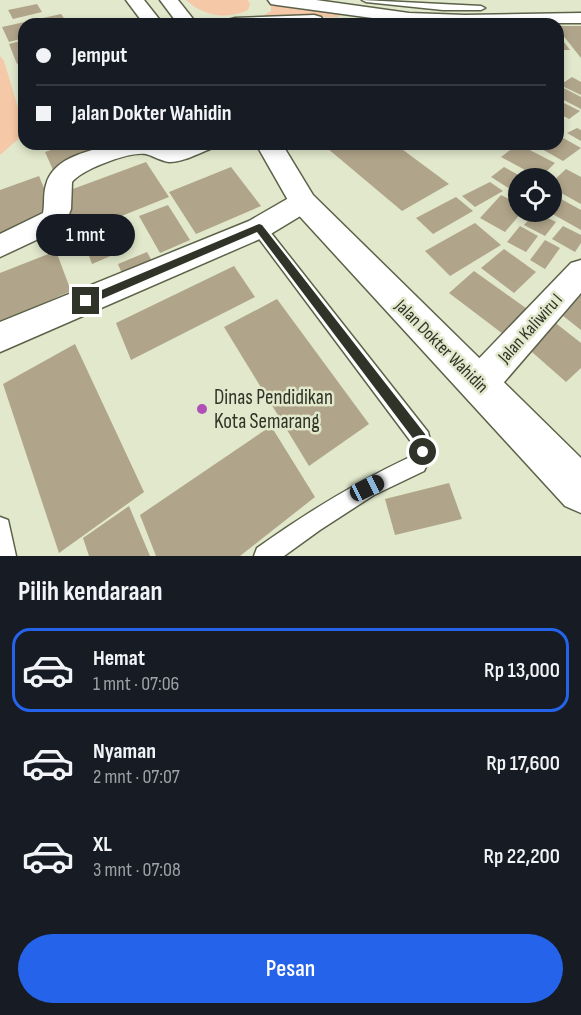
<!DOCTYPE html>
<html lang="id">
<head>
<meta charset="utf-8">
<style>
	body { margin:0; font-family:"Sofia Sans Condensed",sans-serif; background:#242831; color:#f1f3f6; height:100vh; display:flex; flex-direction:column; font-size:22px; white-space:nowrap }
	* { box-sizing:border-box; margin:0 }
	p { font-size:20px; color:#9ea1a6 }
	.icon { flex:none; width:33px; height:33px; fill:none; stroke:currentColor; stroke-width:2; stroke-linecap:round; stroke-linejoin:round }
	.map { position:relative; height:556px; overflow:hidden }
	.drawer { display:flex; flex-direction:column; background:#171b24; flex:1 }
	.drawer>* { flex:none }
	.guide { position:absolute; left:18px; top:18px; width:546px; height:132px; border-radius:18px; box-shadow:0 3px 9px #0003; display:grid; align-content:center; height:132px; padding:0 18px; background:#171b24 }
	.buttons { position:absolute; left:508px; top:168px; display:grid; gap:12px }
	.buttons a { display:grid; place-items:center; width:54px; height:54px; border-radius:50%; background:#171b24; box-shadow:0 3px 9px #0003; font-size:30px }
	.end { position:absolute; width:27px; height:27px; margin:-14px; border:8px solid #303327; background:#fff; box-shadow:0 0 0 3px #fff }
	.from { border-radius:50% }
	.bubble { position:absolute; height:42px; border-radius:21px; background:#171b24; box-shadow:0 3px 9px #0003; font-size:20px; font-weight:600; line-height:42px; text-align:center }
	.car { position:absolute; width:18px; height:36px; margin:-18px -9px; border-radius:8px; box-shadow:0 0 4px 2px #0007; background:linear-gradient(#222 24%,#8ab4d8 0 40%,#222 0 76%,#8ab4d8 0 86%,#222 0) }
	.guide b { display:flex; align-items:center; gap:21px; height:57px; font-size:22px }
	.guide b+b { border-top:2px solid #363941 }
	.guide i { width:15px; height:15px; background:#f1f3f6 }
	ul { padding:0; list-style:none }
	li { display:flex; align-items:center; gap:18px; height:84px; margin:0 12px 9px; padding:0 6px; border:3px solid transparent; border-radius:18px }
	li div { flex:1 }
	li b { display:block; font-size:22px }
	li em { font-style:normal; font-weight:600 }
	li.on { border-color:#2563eb }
	li>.icon { width:54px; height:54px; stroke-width:1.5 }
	h2 { padding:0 18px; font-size:27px; line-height:72px }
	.button { display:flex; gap:12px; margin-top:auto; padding:12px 18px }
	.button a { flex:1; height:69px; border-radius:36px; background:#2563eb; color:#fff; font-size:24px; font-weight:600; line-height:69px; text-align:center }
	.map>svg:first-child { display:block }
</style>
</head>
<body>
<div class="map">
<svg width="581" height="556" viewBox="0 0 581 556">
	<rect width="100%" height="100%" fill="#e1e8cb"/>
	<g fill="#f5c8a7">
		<path d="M186 0H247L250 3 248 10C226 20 203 16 186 0Z"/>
		<polygon points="268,2 336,13 341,15 338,17 257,19 271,11 271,6"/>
		<polygon points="0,56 4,61 24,128 24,134 0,155"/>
	</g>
	<g fill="#b0a58a">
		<polygon points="37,4 42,12 13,19 8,10"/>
		<polygon points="61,14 68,24 24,24 24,38 9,42 2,27"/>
		<polygon points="558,26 581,26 581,58 558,29"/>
		<polygon points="558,34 570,50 558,50"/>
		<polygon points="24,40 24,62 17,64 9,44"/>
		<polygon points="572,77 581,82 581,95 560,85"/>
		<polygon points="558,85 581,97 581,109 558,97"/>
		<polygon points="558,100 580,111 569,119 558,113"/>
		<polygon points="577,128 581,130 581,141 567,133"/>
		<polygon points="558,135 581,148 563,161 533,144 558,144"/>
		<polygon points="68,144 95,144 101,155 54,172 45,152"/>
		<polygon points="335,144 395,144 449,184 402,211 327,148"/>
		<polygon points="518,144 555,163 540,178 501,157"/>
		<polygon points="146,162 169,197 79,233 62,193"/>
		<polygon points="231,167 261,206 196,234 169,192"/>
		<polygon points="504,167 524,178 519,178 510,189 491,177"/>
		<polygon points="566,169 581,177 581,204 552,188 552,182"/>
		<polygon points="39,176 55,215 0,236 0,190"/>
		<polygon points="490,182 503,191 475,207 462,196"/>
		<polygon points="552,194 581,210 581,230 549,212 552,212"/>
		<polygon points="501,195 519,204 519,212 522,212 505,232 480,218"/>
		<polygon points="456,197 473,211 433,234 416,218"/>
		<polygon points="168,205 190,240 160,253 139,216"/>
		<polygon points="536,212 556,222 545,236 524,225"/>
		<polygon points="475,223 501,245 450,276 425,251"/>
		<polygon points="520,226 538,236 526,252 507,242"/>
		<polygon points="563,226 581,235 581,243 575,252 552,239"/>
		<polygon points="112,237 120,252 92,264 86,248"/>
		<polygon points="545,240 560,248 545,269 530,260"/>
		<polygon points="504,249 536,272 514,293 481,268"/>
		<polygon points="56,251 71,291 0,322 0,273"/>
		<polygon points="147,252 153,263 123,276 118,264"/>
		<polygon points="234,266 255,297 131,360 116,323"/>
		<polygon points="474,271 530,311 507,337 449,293"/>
		<polygon points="581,284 581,330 553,308"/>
		<polygon points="277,299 369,424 309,466 224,327"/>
		<polygon points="553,321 581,343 581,368 566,382 524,345"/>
		<polygon points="75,344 144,492 59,553 3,384"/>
		<polygon points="271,426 315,497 240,556 156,556 140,515"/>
		<polygon points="449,483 462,519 395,535 385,499"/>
		<polygon points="129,506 150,556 89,556 83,538"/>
	</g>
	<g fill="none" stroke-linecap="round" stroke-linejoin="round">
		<g stroke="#5c6249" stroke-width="3">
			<g id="service">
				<polygon points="362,0 481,6 485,8 481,10 443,10 366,2"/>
				<path d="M259 223 264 224 428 432 433 452 424 471 374 495 320 530 284 556H254L257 548C306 513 355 483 410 457L413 451 412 443 254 232 252 228 254 224Z"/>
				<polygon points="0,517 8,520 16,556 0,556"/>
			</g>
		</g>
		<g stroke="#5c6249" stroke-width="3">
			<g id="minor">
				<path d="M117 144H163C171 147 202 144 214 144L210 149C197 154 183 162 169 162 161 161 154 156 146 154 130 151 82 169 72 182L71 209 64 227 0 257V234L43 213C45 204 43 194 46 185 53 156 93 150 117 144Z"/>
				<polygon points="303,193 312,195 316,202 312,209 269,235 0,352 0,322 249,221 294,195"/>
				<polygon points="581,260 581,293 493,395 480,400 467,395 462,383 467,371 571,263"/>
			</g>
		</g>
		<g stroke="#5c6249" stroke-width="3">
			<g id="trunk">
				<polygon points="126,0 144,0 163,24 144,24"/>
				<polygon points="160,0 178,0 197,24 178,24"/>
				<polygon points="268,0 316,0 409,13 465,15 581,13 581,23 409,23 277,5 271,4"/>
				<polygon points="314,15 321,17 323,21 321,24 226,24 228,20 235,18"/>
				<polygon points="256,144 282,144 313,195 581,458 581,513 565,506 293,209"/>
			</g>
		</g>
		<use href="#service" fill="#fff" fill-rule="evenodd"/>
		<use href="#minor" fill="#fff" fill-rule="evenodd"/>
		<use href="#trunk" fill="#fff" fill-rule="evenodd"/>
	</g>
	<polygon fill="#303327" points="259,224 262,225 425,434 429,452 427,457 423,459 418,457 415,441 257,232 90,304 86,305 81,301 83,298"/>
	<circle fill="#af4fb7" stroke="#e1e8cb" stroke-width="2" cx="202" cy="409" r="6"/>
	<g text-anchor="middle" stroke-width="5" stroke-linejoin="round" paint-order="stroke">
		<g font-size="18" fill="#303327" stroke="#e1e8cb">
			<text transform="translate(530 328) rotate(-48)" y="6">Jalan Kaliwiru I</text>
			<text transform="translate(442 346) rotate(45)" y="6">Jalan Dokter Wahidin</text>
		</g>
		<g font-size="21" fill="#303327" stroke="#e1e8cb" text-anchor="start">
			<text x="214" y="404">Dinas Pendidikan<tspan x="214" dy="24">Kota Semarang</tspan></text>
		</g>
	</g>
</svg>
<div class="buttons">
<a><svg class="icon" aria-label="locate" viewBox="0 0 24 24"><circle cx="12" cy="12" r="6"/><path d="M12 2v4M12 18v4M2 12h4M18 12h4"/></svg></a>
</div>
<i class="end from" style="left:423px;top:452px"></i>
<i class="end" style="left:86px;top:301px"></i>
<div class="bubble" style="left:36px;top:214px;width:99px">1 mnt</div>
<i class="car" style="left:367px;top:488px;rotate:64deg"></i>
<div class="guide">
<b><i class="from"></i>Jemput</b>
<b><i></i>Jalan Dokter Wahidin</b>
</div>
</div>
<section class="drawer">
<h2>Pilih kendaraan</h2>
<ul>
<li class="on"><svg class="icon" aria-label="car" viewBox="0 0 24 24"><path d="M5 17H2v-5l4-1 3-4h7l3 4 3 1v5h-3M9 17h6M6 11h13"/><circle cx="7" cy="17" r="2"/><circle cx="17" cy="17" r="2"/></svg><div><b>Hemat</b><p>1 mnt · 07:06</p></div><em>Rp 13,000</em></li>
<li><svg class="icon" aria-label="car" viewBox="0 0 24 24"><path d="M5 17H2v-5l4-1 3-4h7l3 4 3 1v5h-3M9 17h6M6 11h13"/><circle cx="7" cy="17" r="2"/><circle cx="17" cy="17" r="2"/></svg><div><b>Nyaman</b><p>2 mnt · 07:07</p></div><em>Rp 17,600</em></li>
<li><svg class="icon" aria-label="car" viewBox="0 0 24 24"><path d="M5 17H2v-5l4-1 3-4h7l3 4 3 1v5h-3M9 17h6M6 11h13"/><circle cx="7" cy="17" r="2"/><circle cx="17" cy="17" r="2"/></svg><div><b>XL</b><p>3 mnt · 07:08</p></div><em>Rp 22,200</em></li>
</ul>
<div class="button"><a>Pesan</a></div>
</section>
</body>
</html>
